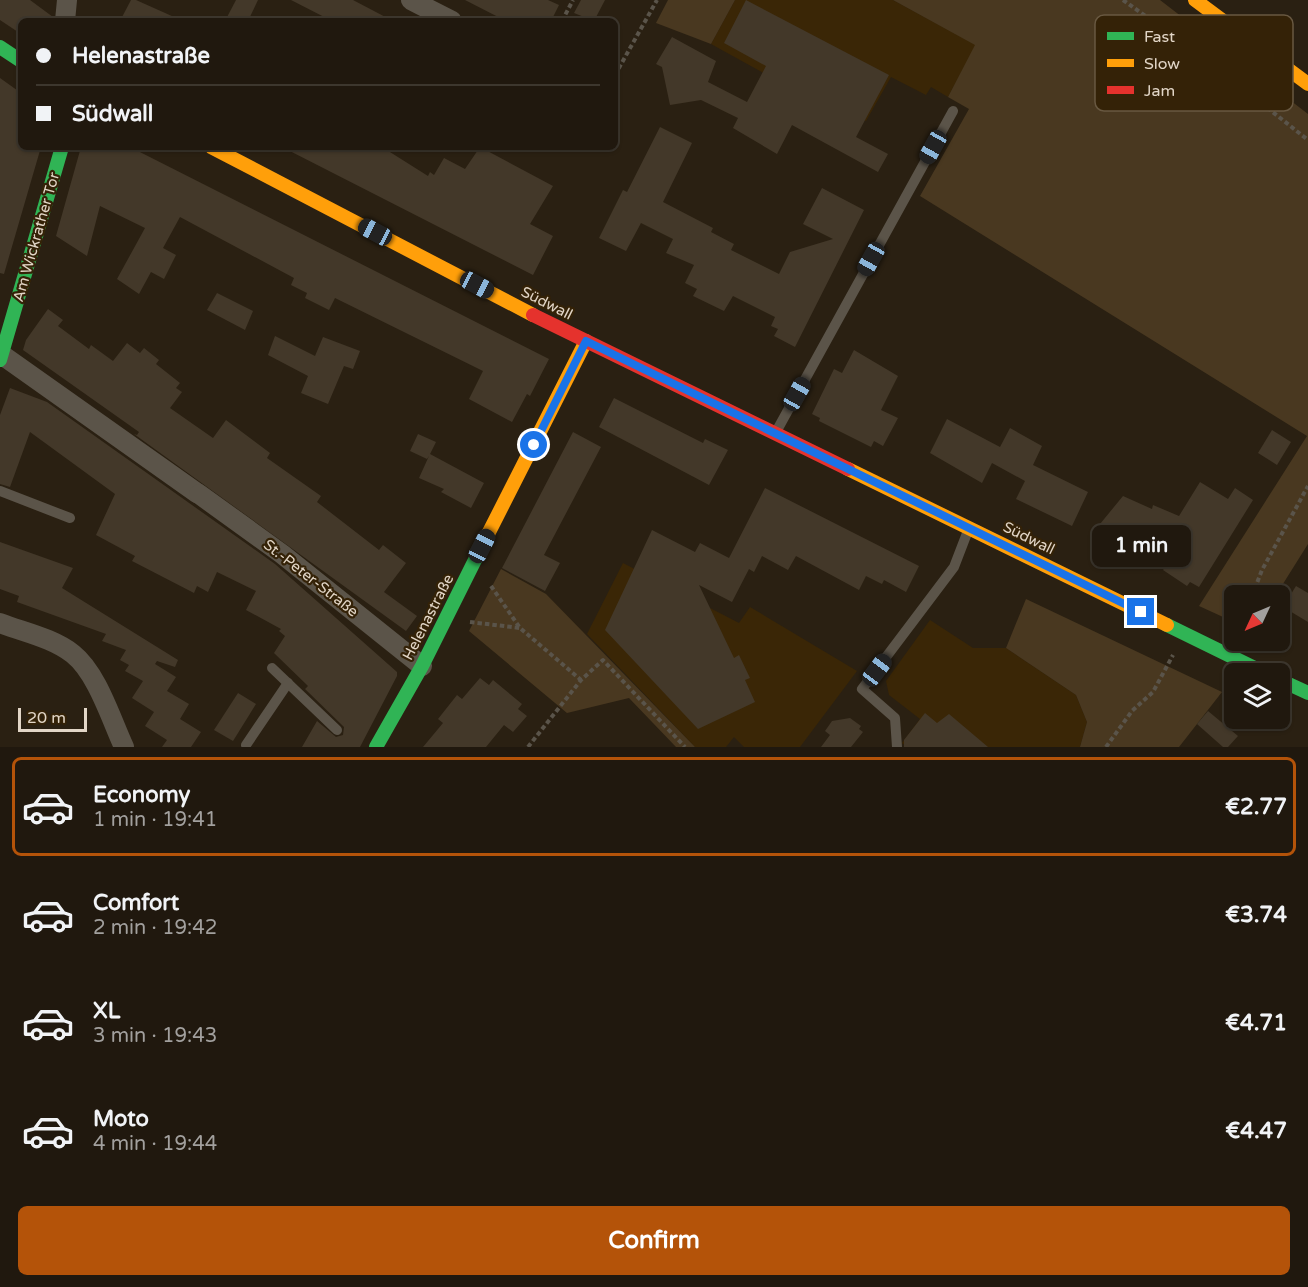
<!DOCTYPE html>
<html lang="en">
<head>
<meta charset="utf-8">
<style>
	body { margin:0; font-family:"Varela Round",sans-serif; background:#2d251c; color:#f1f3f6; height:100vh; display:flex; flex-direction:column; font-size:22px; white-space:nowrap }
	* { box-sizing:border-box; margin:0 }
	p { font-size:20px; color:#a2a09e }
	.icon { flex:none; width:33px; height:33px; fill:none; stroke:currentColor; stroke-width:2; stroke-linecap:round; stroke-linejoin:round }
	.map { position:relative; height:747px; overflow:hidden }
	.details { display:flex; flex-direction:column; background:#20180e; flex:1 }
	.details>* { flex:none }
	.banner { position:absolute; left:18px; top:18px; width:600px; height:132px; border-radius:9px; box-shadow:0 2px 4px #0004,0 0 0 2px #3d372e; display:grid; align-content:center; height:132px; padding:0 18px; background:#20180e }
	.needle { width:39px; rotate:226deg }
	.tools { position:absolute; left:1224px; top:585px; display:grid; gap:12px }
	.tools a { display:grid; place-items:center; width:66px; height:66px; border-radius:9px; background:#20180e; box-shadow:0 2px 4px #0004,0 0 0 2px #3d372e; font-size:30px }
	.scale { position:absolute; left:18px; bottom:15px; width:69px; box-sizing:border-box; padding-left:6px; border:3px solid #e2d6c7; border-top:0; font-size:16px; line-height:21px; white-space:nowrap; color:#e2d6c7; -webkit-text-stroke:4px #342207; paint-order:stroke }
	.end { position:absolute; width:27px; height:27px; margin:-14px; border:8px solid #1a73e8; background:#fff; box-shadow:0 0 0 3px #fff }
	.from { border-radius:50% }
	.bubble { position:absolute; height:42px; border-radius:9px; background:#20180e; box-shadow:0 2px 4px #0004,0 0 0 2px #3d372e; font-size:20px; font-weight:700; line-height:42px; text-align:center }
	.car { position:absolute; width:18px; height:36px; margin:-18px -9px; border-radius:8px; box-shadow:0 0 4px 2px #0007; background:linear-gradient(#222 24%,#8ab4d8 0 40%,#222 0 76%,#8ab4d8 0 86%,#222 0) }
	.banner b { display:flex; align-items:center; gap:21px; height:57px; font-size:22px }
	.banner b+b { border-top:2px solid #3d372e }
	.banner i { width:15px; height:15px; background:#f1f3f6 }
	ul { padding:10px 0 0; list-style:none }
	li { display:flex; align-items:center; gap:18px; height:99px; margin:0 12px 9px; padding:0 6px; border:3px solid transparent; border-radius:9px }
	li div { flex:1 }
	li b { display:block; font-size:22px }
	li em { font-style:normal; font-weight:700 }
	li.current { border-color:#b45309 }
	li>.icon { width:54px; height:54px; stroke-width:1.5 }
	.cta { display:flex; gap:12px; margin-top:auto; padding:12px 18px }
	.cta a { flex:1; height:69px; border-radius:9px; background:#b45309; color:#fff; font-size:24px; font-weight:700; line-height:69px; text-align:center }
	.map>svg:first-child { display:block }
</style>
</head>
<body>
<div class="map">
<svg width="1308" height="747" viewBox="0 0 1308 747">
	<rect width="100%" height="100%" fill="#2a2012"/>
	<g fill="#3a2606">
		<polygon points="735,0 893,0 976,45 948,97 931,87 926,95 891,77 866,121 856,116 852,122 711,44"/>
		<polygon points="623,563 739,623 750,607 857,671 800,747 744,747 734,737 726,747 695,747 587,634"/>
		<polygon points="930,620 973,648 1006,648 1076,695 1087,722 1080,747 907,747 902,743 920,719 889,695 886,681"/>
	</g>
	<g fill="#493820">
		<polygon points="668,0 735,0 711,44 656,23"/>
		<polygon points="893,0 1160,0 1308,114 1308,544 1276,595 1234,596 1234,622 1199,606 1307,436 920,196 969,109 948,97 975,45"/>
		<polygon points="501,569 546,594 695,747 676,747 629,698 567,713 469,631"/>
		<polygon points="1026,599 1222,692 1179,747 1080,747 1087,722 1076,695 1006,648"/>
	</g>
	<g fill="#433829">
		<polygon points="0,0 30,0 53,17 53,21 21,21 21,34 0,20"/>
		<polygon points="131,0 136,0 183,21 120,21"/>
		<polygon points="236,0 258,0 248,21 225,21"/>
		<polygon points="291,0 353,0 393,21 332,21"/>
		<polygon points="465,0 548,0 559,5 551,21 506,21"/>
		<polygon points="581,0 605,0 594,21 574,13"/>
		<polygon points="746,0 889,75 856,137 888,154 878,172 792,125 777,154 733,128 738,118 701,100 670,105 662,67 656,64 672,37 716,61 708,82 747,102 766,66 724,43"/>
		<polygon points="0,78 21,93 21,147 41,147 4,274 0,273"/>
		<polygon points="660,127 692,143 663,202 713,228 711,232 734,244 731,250 779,274 790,252 833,239 803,224 822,188 864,210 795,347 774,336 778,329 771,326 775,317 733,296 724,311 693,296 697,289 685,283 694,265 666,253 673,239 641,223 626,251 599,238 623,190 627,192"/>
		<polygon points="81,147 130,147 549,359 530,396 527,394 512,422 469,399 483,371 335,298 329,310 305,298 307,293 291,285 294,278 180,217 163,248 176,255 164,279 151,272 139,294 117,279 145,228 100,206 87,256 56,236"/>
		<polygon points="282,147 382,147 428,176 430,172 434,175 444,158 465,169 480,147 553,186 530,224 553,236 533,275"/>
		<polygon points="217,293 253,311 245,330 207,310"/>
		<polygon points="48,309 63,320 58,326 89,349 91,345 113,361 127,343 140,353 144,348 159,360 156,364 180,383 176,388 182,392 170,408 213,438 226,420 270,453 267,458 321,496 317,502 379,550 383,545 406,563 384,592 417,616 406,631 134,434 137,435 139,432 23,350 26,340"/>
		<polygon points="275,336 315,356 323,337 360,351 353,369 344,366 328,404 301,393 308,376 268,355"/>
		<polygon points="854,350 898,376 881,410 898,418 883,446 874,441 871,447 819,421 820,418 812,414 834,369 842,373"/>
		<polygon points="10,388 47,402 275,564 397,672 397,676 360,747 302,747 317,721 336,737 343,735 344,727 305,689 308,686 274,653 285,636 279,631 281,629 246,610 256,591 217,572 208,592 197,586 194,593 132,561 135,556 96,535 115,494 30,432 10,487 0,484 0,415"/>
		<polygon points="614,398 703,443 705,439 728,450 709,485 599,427"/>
		<polygon points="947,419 1000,447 1010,428 1042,446 1033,465 1088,492 1072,526 1016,499 1025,481 992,463 982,483 930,453"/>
		<polygon points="1272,430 1291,442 1277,465 1258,453"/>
		<polygon points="573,432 601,447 544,555 560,563 545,591 502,568"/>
		<polygon points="418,434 436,442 430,454 484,483 471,508 441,492 444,489 419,478 429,456 427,459 410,451"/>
		<polygon points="1200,482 1228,499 1235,488 1253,500 1199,587 1190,582 1187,586 1163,570 1175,554 1141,533 1130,554 1091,535 1123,496 1152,509 1153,505 1179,516"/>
		<polygon points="765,488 919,566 906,592 884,580 882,584 866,576 859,590 796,556 788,570 762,556 754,572 749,569 732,602 699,585 734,658 739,655 750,678 745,680 755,702 698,729 605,630 652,530 695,552 700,543 729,558"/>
		<polygon points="0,542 73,568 62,588 178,660 175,667 157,661 155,664 176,677 167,691 189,704 180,719 201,732 191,747 162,747 167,740 145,726 154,712 132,698 143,681 125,671 129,665 120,660 126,650 102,641 106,634 17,602 19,596 0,589"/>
		<polygon points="1296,586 1308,593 1308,622 1283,607"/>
		<polygon points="480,678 489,685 493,680 522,704 518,709 527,716 513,732 504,725 486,747 423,747 443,723 438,719 457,695 462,699"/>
		<polygon points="238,693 256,704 233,741 214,730"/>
		<polygon points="1208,711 1238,736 1228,747 1223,747 1197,724"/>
		<polygon points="925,713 937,723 949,714 988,747 904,747 904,740"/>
		<polygon points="850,718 861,726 859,729 863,732 851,747 821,747 830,735 825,731 832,721"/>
	</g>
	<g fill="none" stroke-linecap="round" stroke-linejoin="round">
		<g stroke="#5a544a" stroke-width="4" stroke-dasharray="4.5 3" stroke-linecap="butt">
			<polyline points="1123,0 1207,60 1308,140"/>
			<polyline points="562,21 573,0"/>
			<polyline points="615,75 657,0"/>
			<polyline points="491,586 520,628 581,680"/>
			<polyline points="1252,596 1262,570 1308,486"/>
			<polyline points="470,622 520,628"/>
			<polyline points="528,747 581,680 603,660 685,747"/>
			<polyline points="1106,747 1132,711 1153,692 1173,655"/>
		</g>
		<g stroke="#5b5449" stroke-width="10">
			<polyline points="776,432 953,111"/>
			<polyline points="0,491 70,518"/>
			<polyline points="272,668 337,730"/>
			<polyline points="246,745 288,683"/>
			<polyline points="897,747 895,718 862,689 954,567 969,528"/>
		</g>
		<g stroke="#5b5449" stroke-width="20">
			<polyline points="411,0 452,21"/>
			<polyline points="65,21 67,0"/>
			<polyline points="2,355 197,493"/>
			<polyline points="199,494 282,554 422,666"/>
			<path d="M0 623C23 632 53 638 73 654 97 673 111 719 124 747"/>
		</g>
		<g stroke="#30b455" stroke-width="14">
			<polyline points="0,47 21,61"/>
			<polyline points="0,360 62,147"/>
			<polyline points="1167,625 1267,674"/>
			<polyline points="1280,680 1308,693"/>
			<polyline points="376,747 422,666 485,540"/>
		</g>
		<g stroke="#ff9f0a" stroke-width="14">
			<polyline points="1195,0 1308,84"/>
			<polyline points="211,147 533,315"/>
			<polyline points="848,469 1167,625"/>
			<polyline points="485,540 586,341"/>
		</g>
		<polyline stroke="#e5322d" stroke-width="14" points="533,315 848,469"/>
	</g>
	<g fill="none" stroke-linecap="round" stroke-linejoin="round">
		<polyline stroke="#1a73e8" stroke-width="8" points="534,445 586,341 1141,612"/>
	</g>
	<g text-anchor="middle" stroke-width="4.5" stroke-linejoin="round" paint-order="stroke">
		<g font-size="15" fill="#e2d6c7" stroke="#342207">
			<text transform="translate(36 237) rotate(-74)" y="5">Am Wickrather Tor</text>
			<text transform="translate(547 303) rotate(27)" y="5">Südwall</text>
			<text transform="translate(1029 538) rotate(26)" y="5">Südwall</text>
			<text transform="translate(311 578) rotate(38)" y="5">St.-Peter-Straße</text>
			<text transform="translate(428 617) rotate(-63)" y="5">Helenastraße</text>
		</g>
	</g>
	<rect x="1095" y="15" width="198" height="96" rx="9" fill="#342207" stroke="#685841" stroke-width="1.5"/>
	<rect x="1107" y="32" width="27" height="8" fill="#30b455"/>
	<rect x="1107" y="59" width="27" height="8" fill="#ff9f0a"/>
	<rect x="1107" y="86" width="27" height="8" fill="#e5322d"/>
	<g font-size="16" fill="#e2d6c7">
		<text x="1144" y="42">Fast</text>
		<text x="1144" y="69">Slow</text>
		<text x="1144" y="96">Jam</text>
	</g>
</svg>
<div class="tools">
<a><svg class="needle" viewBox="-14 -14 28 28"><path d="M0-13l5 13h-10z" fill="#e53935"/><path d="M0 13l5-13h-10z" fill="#a2a09e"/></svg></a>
<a><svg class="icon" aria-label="layers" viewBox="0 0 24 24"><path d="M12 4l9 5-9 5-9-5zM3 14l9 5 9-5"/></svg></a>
</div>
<div class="scale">20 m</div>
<i class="end from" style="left:534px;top:445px"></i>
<i class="end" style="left:1141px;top:612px"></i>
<div class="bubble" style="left:1092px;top:525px;width:99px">1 min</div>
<i class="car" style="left:933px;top:147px;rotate:209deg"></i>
<i class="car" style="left:375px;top:232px;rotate:298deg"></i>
<i class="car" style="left:871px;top:259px;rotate:209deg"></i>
<i class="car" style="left:477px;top:285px;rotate:118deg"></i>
<i class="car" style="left:797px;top:394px;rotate:29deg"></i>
<i class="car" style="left:482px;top:546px;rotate:27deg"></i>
<i class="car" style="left:877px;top:670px;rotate:37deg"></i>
<div class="banner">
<b><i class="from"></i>Helenastraße</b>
<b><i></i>Südwall</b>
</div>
</div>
<section class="details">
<ul>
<li class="current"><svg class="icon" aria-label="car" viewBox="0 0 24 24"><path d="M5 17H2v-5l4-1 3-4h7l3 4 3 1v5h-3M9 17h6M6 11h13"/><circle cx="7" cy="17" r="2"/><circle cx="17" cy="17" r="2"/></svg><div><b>Economy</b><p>1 min · 19:41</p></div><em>€2.77</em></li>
<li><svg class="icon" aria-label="car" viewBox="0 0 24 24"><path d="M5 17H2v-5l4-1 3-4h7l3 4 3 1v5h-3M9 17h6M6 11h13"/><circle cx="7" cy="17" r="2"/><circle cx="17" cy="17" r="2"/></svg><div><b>Comfort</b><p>2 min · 19:42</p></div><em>€3.74</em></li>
<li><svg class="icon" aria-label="car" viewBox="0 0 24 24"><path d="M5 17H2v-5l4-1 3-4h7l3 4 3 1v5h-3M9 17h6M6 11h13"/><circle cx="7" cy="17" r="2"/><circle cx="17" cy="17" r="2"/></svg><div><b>XL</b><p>3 min · 19:43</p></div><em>€4.71</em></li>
<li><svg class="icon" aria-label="car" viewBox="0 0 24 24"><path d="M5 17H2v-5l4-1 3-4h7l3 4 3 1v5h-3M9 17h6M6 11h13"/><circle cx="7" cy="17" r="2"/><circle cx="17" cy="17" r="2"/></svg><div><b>Moto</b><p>4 min · 19:44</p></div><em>€4.47</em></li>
</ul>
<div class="cta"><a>Confirm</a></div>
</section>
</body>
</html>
